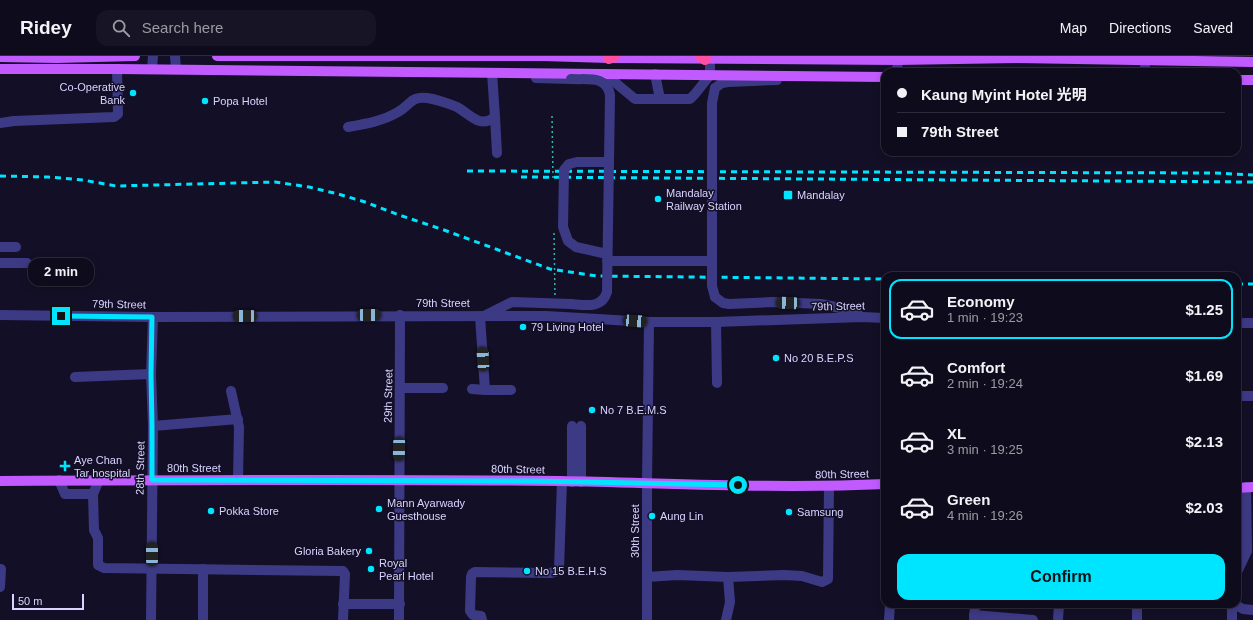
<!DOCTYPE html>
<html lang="en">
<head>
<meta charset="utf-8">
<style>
	body { margin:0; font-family:Helvetica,"Noto Sans SC",sans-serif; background:#171425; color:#f1f3f6; height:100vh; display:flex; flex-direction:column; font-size:15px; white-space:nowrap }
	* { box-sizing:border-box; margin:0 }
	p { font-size:13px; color:#9b9ba3 }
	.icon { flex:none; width:22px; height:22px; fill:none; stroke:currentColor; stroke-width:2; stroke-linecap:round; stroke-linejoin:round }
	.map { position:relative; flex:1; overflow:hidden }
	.sheet { position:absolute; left:881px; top:216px; width:360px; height:336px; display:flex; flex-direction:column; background:#0e0b1c; border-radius:12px; box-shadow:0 2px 10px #0003,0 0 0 1px #2e2b3b }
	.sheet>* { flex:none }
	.top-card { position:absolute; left:881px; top:12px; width:360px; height:88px; border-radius:12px; box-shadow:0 2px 10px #0003,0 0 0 1px #2e2b3b; display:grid; align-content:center; height:88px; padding:0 16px; background:#0e0b1c }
	.scale { position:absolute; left:12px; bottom:10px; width:72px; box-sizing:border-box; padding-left:4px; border:2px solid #d9d4ff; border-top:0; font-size:11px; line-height:14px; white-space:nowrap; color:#d9d4ff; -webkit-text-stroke:3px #130f26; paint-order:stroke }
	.end { position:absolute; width:18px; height:18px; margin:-9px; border:5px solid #00e5ff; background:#111; box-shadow:0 0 0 2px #111 }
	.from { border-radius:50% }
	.bubble { position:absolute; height:28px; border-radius:12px; background:#0e0b1c; box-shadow:0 2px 10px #0003,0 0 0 1px #2e2b3b; font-size:13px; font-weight:600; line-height:28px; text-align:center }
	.car { position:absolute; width:12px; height:24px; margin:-12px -6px; border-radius:5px; box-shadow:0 0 3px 1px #0007; background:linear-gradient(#222 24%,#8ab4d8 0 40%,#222 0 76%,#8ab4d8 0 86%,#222 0) }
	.top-card b { display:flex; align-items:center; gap:14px; height:38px; font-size:15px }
	.top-card b+b { border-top:1px solid #2e2b3b }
	.top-card i { width:10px; height:10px; background:#f1f3f6 }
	ul { padding:7px 0 0; list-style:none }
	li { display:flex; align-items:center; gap:12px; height:60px; margin:0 8px 6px; padding:0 8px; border:2px solid transparent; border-radius:12px }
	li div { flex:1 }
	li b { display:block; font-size:15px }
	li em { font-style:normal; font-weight:600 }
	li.on { border-color:#00e5ff }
	li>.icon { width:36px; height:36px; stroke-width:1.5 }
	.primary-button { display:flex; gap:8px; margin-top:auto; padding:8px 16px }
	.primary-button a { flex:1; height:46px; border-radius:12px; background:#00e5ff; color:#111; font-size:16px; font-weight:600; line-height:46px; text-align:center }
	header { display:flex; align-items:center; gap:24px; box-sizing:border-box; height:56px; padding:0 20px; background:#0e0b1c; border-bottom:1px solid #2e2b3b }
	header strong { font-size:19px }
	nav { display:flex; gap:22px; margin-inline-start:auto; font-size:14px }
	.search { width:280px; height:36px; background:#171425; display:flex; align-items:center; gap:10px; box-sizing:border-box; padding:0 14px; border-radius:12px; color:#9b9ba3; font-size:15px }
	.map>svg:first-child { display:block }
</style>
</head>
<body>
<header>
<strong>Ridey</strong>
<div class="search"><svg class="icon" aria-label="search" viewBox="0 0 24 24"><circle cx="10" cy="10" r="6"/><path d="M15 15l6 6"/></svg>Search here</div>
<nav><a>Map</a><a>Directions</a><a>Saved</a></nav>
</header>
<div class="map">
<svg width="1253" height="564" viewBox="0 0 1253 564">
	<rect width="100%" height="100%" fill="#130f26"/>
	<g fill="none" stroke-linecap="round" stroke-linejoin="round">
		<g stroke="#3d3a85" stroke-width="10">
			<polyline points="175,0 176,13"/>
			<polyline points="1145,0 1145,16"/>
			<polyline points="152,13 153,0"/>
			<polyline points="897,16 898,0"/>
			<polyline points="605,18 635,43 690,43 695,38 710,19 710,3"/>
			<polyline points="655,18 660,43"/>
			<polyline points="536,22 571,23"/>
			<polyline points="715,32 722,27 728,26 777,24"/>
			<polyline points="495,61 497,97"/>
			<polyline points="0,67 14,65 114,61 118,58 117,13"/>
			<path d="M348 71C365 68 383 65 398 56 411 49 410 40 427 42 435 43 450 48 457 51 470 58 479 73 495 61L492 17"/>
			<polyline points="0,191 16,191"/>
			<polyline points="607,205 712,205"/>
			<polyline points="0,207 27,207"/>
			<polyline points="715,241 723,247 729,248 773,246 821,248 850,254 862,261"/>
			<polyline points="0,259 153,261 546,260 649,266 716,266 862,261 885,262"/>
			<polyline points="486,259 512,246 571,248"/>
			<polyline points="480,260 485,334 511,334"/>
			<polyline points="716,266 717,327"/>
			<polyline points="1237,267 1253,267"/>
			<polyline points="75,321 151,318"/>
			<polyline points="401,332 443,332"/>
			<polyline points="472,333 485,334"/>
			<polyline points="231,335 239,371 238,424"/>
			<polyline points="1237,340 1253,340"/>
			<polyline points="153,370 238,363"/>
			<polyline points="581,370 581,426"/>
			<polyline points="59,424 65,438 93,438"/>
			<polyline points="99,424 93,438 94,474 98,482 98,509 104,512 343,515 345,518 343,564"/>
			<polyline points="572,426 572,370"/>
			<polyline points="1237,516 1247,495 1246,431"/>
			<polyline points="647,521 677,519 728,521 784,519 802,520 822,526 828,523 829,431"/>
			<polyline points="0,531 1,513"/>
			<polyline points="343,548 400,548"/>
			<polyline points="1234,548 1243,553 1253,554"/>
			<polyline points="974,559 1033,564"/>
			<polyline points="151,564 153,370 151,318 153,261"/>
			<polyline points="203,564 203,513"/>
			<polyline points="399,564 400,259"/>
			<polyline points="482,564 481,560 473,559 470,555 471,521 472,518 475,516 550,517 555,516 559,513 562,425"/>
			<polyline points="647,564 647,428 649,266"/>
			<polyline points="726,564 730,546 728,521"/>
			<polyline points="889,564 890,548"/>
			<polyline points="974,564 975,548"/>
			<polyline points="1058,564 1059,548"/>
			<polyline points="1137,564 1137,548"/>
			<polyline points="1232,564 1232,548"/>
		</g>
		<g stroke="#c25bff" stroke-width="10">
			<polyline points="217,0 542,0 609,2 898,4 1017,2 1253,6"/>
			<polyline points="0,1 57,2 135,0"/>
			<polyline points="0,13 117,13 885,21"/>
			<polyline points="1237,24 1253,24"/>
			<path d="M0 425C187 424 374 423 560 425 669 427 777 433 885 428"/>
			<polyline points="1237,432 1253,431"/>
		</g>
		<g stroke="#ff4fa3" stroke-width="12">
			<polyline points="701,0 705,3"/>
			<polyline points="609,2 614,0"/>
		</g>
		<g stroke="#00e5ff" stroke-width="3" stroke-dasharray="6 5" stroke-linecap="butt">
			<polyline points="467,115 1214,117 1253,119"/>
			<polyline points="0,120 48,121 83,124 116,130 275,126 309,131 338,138 365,146 399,159 444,174 550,213 597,220 885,223"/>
			<polyline points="521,121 1253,126"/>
			<polyline points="1237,228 1253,228"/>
		</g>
		<g stroke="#2fb8b0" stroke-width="1.5" stroke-dasharray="2 3" stroke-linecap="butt">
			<polyline points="552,60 553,122"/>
			<polyline points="554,177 555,242"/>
		</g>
		<g stroke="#3d3a85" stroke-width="10">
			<path d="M571 23C587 24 607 19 610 39L607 236C602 253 585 249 571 248"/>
			<polyline points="607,198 576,191 568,185 563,171 564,114 569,108 577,106 609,106"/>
			<polyline points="715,241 712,230 712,47 715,32"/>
		</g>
	</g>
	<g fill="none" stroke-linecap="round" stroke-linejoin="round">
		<polyline stroke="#00e5ff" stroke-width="5" points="61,260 152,261 151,318 152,370 152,424 532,425 738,429"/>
	</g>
	<g fill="#00e5ff" stroke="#130f26" stroke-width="1.5">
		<circle cx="133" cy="37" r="4"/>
		<circle cx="205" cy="45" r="4"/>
		<rect x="783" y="134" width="10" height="10" rx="2"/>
		<circle cx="658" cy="143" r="4"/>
		<circle cx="523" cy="271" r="4"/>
		<circle cx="776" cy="302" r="4"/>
		<circle cx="592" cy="354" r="4"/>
		<path d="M63 404h4v4h4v4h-4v4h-4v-4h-4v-4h4z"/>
		<circle cx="379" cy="453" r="4"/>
		<circle cx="211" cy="455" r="4"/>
		<circle cx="789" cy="456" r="4"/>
		<circle cx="652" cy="460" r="4"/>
		<circle cx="369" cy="495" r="4"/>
		<circle cx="371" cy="513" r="4"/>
		<circle cx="527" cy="515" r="4"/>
	</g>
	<g text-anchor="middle" stroke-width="3" stroke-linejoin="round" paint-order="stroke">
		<g font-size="11" fill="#d9d4ff" stroke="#130f26" text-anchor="start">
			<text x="125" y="35" text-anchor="end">Co-Operative<tspan x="125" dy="13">Bank</tspan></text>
			<text x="213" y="49">Popa Hotel</text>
			<text x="666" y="141">Mandalay<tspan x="666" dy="13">Railway Station</tspan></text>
			<text x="797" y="143">Mandalay</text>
			<text x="531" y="275">79 Living Hotel</text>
			<text x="784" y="306">No 20 B.E.P.S</text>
			<text x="600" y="358">No 7 B.E.M.S</text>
			<text x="74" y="408">Aye Chan<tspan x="74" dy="13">Tar hospital</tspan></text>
			<text x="387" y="451">Mann Ayarwady<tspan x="387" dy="13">Guesthouse</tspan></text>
			<text x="219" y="459">Pokka Store</text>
			<text x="797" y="460">Samsung</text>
			<text x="660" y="464">Aung Lin</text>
			<text x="361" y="499" text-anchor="end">Gloria Bakery</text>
			<text x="379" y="511">Royal<tspan x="379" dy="13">Pearl Hotel</tspan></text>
			<text x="535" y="519">No 15 B.E.H.S</text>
		</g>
		<g font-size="11" fill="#d9d4ff" stroke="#130f26">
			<text x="443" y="251">79th Street</text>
			<text transform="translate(119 248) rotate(1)" y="4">79th Street</text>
			<text transform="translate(838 250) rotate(-1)" y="4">79th Street</text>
			<text transform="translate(388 340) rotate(-89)" y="4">29th Street</text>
			<text transform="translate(140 412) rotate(-89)" y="4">28th Street</text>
			<text x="194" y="416">80th Street</text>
			<text transform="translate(518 413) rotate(1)" y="4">80th Street</text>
			<text transform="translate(842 418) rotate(-1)" y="4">80th Street</text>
			<text transform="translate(635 475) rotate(-90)" y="4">30th Street</text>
		</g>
	</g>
</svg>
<div class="scale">50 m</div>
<i class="end from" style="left:738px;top:429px"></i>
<i class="end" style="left:61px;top:260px"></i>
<div class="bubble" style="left:28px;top:202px;width:66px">2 min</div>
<i class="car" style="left:788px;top:247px;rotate:272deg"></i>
<i class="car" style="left:369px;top:259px;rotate:90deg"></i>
<i class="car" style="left:245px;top:260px;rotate:270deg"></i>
<i class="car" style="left:635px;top:265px;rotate:94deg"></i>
<i class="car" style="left:483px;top:303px;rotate:357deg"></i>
<i class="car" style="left:399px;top:393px;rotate:181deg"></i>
<i class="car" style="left:152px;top:498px;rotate:0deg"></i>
<div class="top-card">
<b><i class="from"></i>Kaung Myint Hotel 光明</b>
<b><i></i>79th Street</b>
</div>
<section class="sheet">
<ul>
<li class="on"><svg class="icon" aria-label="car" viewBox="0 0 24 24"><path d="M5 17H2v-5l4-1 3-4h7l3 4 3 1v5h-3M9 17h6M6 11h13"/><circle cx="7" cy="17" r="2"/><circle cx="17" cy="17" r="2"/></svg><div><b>Economy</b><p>1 min · 19:23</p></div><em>$1.25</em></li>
<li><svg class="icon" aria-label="car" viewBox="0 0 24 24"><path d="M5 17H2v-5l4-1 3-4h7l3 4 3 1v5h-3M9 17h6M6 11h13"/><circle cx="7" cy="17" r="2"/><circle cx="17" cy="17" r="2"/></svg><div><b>Comfort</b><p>2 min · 19:24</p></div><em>$1.69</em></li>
<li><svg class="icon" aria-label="car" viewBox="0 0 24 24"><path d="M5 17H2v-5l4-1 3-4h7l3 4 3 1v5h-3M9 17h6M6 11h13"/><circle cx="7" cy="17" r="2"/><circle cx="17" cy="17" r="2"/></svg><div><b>XL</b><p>3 min · 19:25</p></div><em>$2.13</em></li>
<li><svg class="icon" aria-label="car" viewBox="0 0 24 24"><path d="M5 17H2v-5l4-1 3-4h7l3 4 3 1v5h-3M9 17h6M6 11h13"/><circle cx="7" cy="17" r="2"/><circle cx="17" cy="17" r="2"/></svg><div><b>Green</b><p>4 min · 19:26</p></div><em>$2.03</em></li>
</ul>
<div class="primary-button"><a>Confirm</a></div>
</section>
</div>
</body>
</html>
